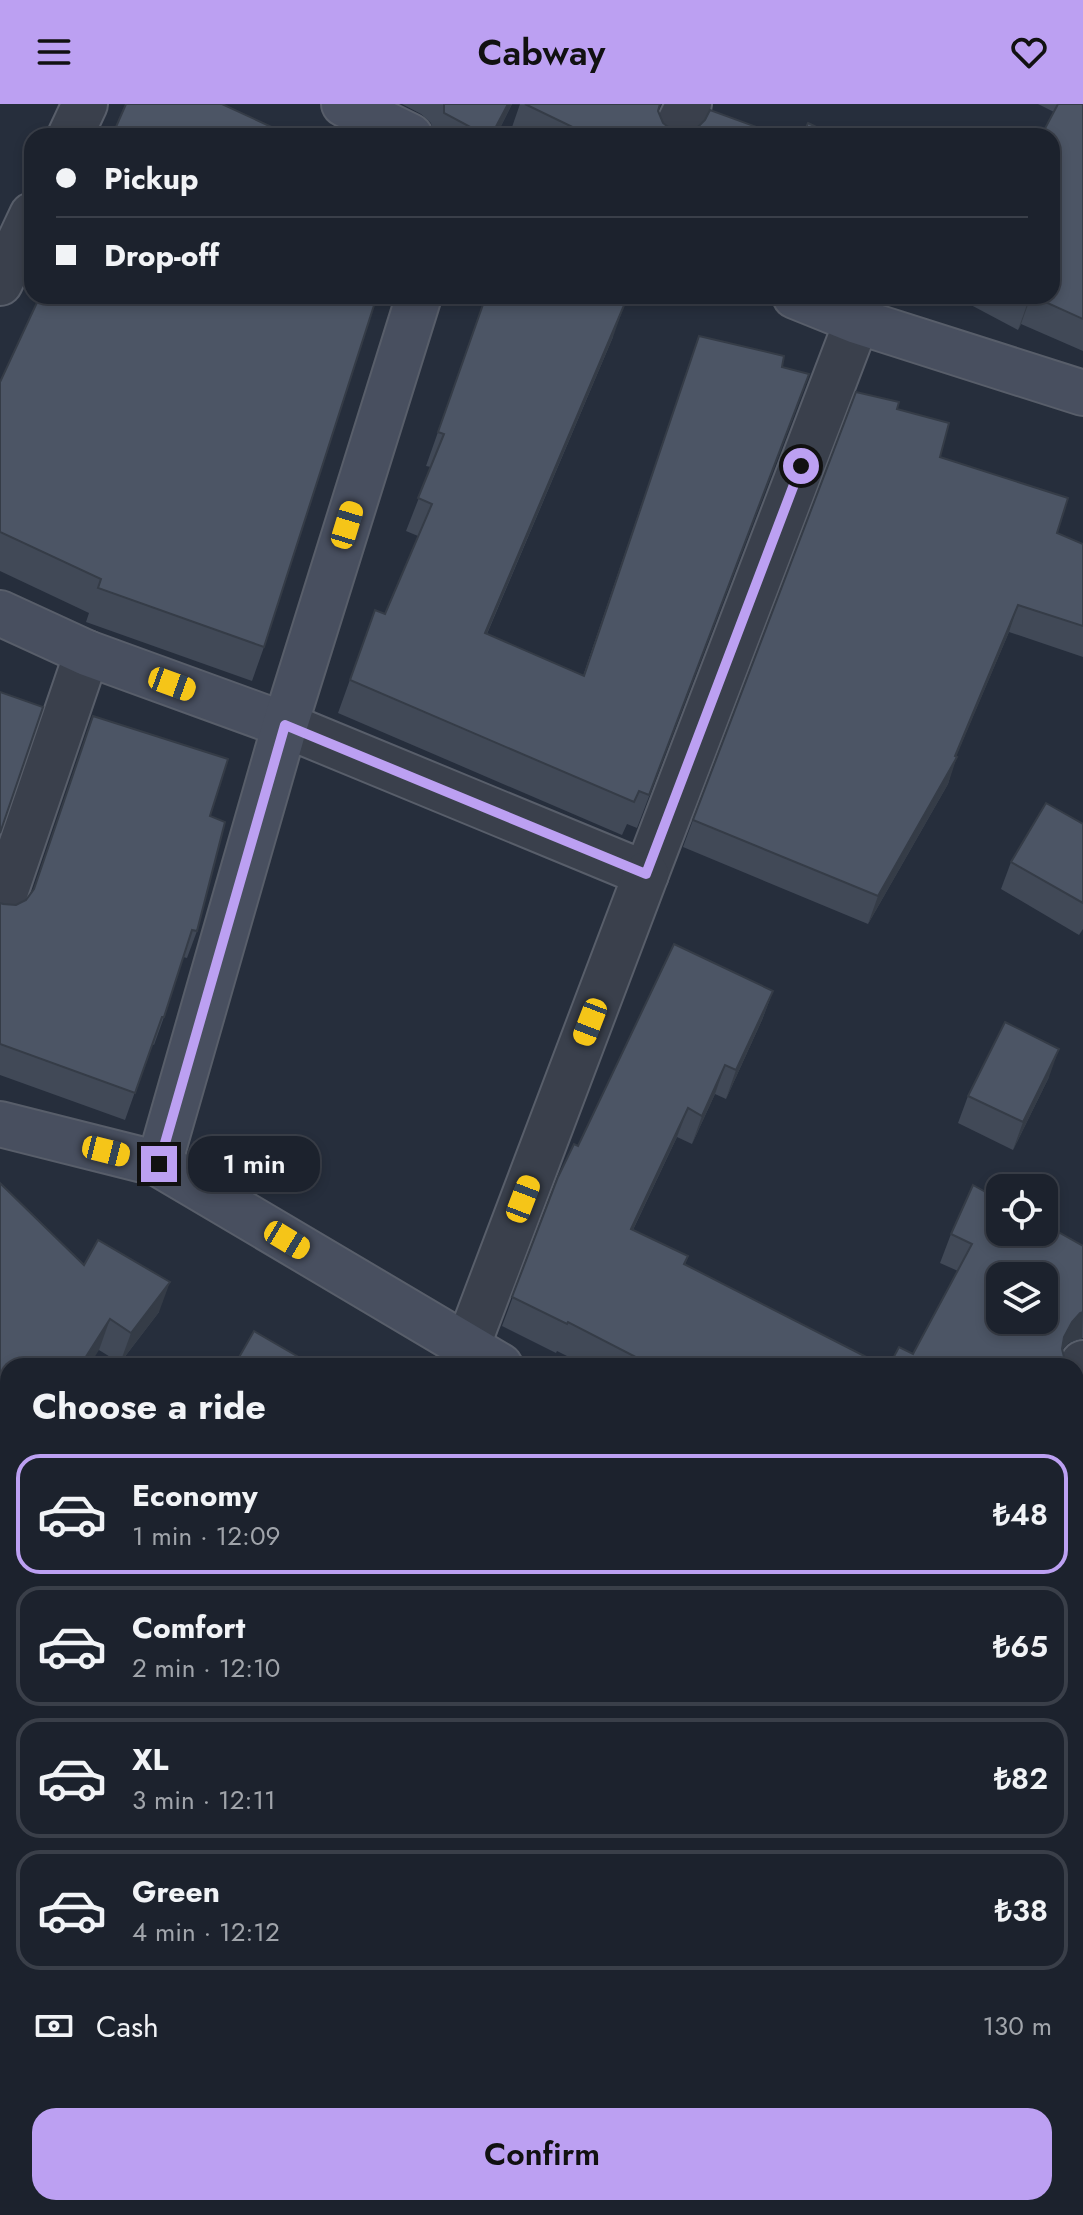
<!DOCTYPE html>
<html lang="en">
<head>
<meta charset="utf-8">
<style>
	body { margin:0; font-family:Jost,sans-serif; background:#252a35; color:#f1f3f6; height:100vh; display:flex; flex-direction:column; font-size:30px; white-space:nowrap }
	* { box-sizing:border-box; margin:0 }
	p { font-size:26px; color:#a0a4aa }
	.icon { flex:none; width:44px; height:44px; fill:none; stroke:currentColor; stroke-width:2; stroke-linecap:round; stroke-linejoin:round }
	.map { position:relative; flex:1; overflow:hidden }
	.panel { position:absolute; left:0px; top:1254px; width:1084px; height:858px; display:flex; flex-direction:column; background:#1c222d; border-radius:24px 24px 0 0; box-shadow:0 4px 12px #0003,0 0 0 2px #3a3f49 }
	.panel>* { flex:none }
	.hud { position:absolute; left:24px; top:24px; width:1036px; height:176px; border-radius:24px; box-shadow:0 4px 12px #0003,0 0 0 2px #3a3f49; display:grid; align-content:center; height:176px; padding:0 32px; background:#1c222d }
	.buttons { position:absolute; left:986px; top:1070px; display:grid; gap:16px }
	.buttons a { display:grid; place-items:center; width:72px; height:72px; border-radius:16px; background:#1c222d; box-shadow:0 4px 12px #0003,0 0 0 2px #3a3f49; font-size:40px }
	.end { position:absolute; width:36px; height:36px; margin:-18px; border:10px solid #bca0f2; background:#111; box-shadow:0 0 0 4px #111 }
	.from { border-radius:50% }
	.bubble { position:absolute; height:56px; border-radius:24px; background:#1c222d; box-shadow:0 4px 12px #0003,0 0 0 2px #3a3f49; font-size:26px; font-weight:600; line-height:56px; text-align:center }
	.car { position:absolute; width:24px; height:48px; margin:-24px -12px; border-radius:10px; box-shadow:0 0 6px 2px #0007; background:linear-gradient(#f5c518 24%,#345 0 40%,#f5c518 0 76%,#345 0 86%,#f5c518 0) }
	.hud b { display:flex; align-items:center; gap:28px; height:76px; font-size:30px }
	.hud b+b { border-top:2px solid #3a3f49 }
	.hud i { width:20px; height:20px; background:#f1f3f6 }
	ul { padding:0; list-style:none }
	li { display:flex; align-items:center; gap:24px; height:120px; margin:0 16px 12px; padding:0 16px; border:4px solid #3a3f49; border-radius:24px }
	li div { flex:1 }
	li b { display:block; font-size:30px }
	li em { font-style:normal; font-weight:600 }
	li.on { border-color:#bca0f2 }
	li>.icon { width:72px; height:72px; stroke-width:1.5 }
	h2 { padding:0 32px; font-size:36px; line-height:96px }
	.pay { display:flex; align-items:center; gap:20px; height:88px; padding:0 32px; font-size:30px }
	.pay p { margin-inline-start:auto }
	.primary-button { display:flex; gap:16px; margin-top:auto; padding:16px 32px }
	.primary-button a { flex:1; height:92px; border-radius:24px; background:#bca0f2; color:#111; font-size:32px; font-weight:600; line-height:92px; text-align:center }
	header { display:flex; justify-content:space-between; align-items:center; height:104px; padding:0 32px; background:#bca0f2; color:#111; font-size:36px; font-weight:600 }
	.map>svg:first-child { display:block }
</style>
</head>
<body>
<header><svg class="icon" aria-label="menu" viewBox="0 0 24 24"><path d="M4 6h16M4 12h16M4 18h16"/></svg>Cabway<svg class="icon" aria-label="heart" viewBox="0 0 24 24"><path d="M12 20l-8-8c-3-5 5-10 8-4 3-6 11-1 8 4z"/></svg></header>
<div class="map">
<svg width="1083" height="2111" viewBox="0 0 1083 2111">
	<rect width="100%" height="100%" fill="#262e3c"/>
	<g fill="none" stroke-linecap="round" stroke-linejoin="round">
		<g stroke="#585e6a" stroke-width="48">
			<g id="street">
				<polyline points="70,32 85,0"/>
				<polyline points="673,32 689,0"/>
				<polyline points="0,179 32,111"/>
				<polyline points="285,621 646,770 857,217"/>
				<polyline points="0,804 87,549"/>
				<polyline points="467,1243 646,770"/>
				<polyline points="1076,1273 1083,1259"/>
				<polyline points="723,2104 736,2111"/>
				<polyline points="45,2111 50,2104"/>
			</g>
		</g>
		<g stroke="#585e6a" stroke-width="48">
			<g id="secondary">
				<polyline points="344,0 410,32"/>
				<polyline points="795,192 857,217 1083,289"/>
				<polyline points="0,509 87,549 285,621"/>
				<polyline points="0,1020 159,1060 500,1262"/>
				<polyline points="159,1060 285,621 419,192"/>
				<polyline points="1076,1602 1083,1606"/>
				<polyline points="372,2104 373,2111"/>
			</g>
		</g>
		<use href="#street" stroke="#3a404c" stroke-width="44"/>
		<use href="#secondary" stroke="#484f5f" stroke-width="44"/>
	</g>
	<g fill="#414957">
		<polygon points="402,0 512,0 496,32 434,32 431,19 421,10"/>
		<polygon points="520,0 660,0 658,7 663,19 673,27 684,29 781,32 524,32 511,26"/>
		<polygon points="1038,0 1083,0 1083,247 1021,220 1018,226 954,192 1052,192 1054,8"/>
		<polygon points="486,192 613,233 487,530 583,572 699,232 782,263 797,303 637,724 627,720 622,731 338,609 375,506 385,510 418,432 406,427 431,363 426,362"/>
		<polygon points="0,278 264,543 252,577 86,518 89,509 0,467"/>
		<polygon points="897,305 940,353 1057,429 1083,440 1083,553 1009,528 956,652 948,680 868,820 683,743 693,716"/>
		<polygon points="210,712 197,827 187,854 183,853 164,913 154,941 152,940 125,1016 0,971 0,799 3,800 16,801"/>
		<polygon points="1083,720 1083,825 1079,831 1001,785 1011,758"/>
		<polygon points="773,887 762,916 726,995 715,990 692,1040 677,1033 633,1126 688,1152 685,1161 884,1262 587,1262 557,1247 556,1249 502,1222 558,1073 578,1042"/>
		<polygon points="1049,973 1013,1046 958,1019 968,992"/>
		<polygon points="0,1079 84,1161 159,1208 120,1259 99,1246 8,1262 8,1452 0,1444"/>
		<polygon points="951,1130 1083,1142 1083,1234 1070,1238 913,1250 958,1167 940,1159"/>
		<polygon points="1076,1267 1083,1268 1083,1545 1076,1541"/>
		<polygon points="0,1507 8,1513 8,1743 0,1737"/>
		<polygon points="75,2104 144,2104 139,2111 73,2111"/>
		<polygon points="150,2104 368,2104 374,2108 385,2110 396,2105 396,2104 670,2104 682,2111 202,2111 201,2109 198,2111 156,2111"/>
	</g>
	<g fill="#353c47">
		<polygon points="508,0 512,0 496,32 491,32"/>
		<polygon points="1031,192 1021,220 1018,226 1028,198"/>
		<polygon points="625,199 613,233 473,562 485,529"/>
		<polygon points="1018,501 1009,528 951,665 957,653 948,680 868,820 878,792 955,652"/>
		<polygon points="773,887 762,916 726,995 736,966"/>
		<polygon points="1059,945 1049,973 1013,1046 1023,1018"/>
		<polygon points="725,961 715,990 692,1040 702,1012"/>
		<polygon points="688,1004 677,1033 620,1153 631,1125"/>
		<polygon points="170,1178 159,1208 120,1259 131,1229"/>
		<polygon points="1083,1208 1082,1234 1070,1238 1061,1247 1064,1233 1072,1218 1080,1209"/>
		<polygon points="110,1215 99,1246 89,1262 80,1262"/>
		<polygon points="1083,2047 1083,2056 1076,2069 1076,2061"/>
		<polygon points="135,2104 144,2104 139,2111 129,2111"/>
		<polygon points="186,2104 202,2104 198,2111 182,2111"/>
		<polygon points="1053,2104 1057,2104 1054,2111 1049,2111"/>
	</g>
	<g fill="#4c5565" stroke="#353c47" stroke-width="2" fill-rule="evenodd">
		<polygon points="126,0 222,0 291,32 112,32"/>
		<polygon points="444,0 508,0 491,32 487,32 444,9"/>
		<polygon points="525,0 660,0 658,7 663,19 673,27 684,29 696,25 705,16 710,6 781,32 591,32"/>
		<polygon points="1058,0 1083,0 1083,215 1032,192 1052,192 1052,32 1041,32"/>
		<polygon points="808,19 835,32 802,32"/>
		<polygon points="40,192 377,192 264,543 98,484 101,475 0,428 0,278"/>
		<polygon points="486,192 605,192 625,199 485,529 584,572 699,232 784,252 782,263 809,270 649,691 639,687 634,698 350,576 375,506 385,510 432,400 418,394 444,330 438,328"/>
		<polygon points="1016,192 1031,192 1028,198"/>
		<polygon points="856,288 899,298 897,305 949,319 940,353 1068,394 1057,429 1083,440 1083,522 1018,501 955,652 957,653 878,792 693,716"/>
		<polygon points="0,588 43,603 0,729"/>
		<polygon points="93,612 228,655 210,712 225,718 197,827 192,826 164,913 162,913 135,989 0,940 0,799 3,800 16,801 26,796 34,785"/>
		<polygon points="1046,699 1083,720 1083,799 1011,758"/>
		<polygon points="674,840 773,887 736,966 725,961 702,1012 688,1004 631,1125 688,1152 684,1160 884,1262 653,1262 568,1218 567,1220 512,1193 558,1073 574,1040 578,1042"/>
		<polygon points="1005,918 1059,945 1023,1018 968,992"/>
		<polygon points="0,1079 84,1161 98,1136 170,1178 131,1229 110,1215 80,1262 8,1262 8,1411 0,1403"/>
		<path d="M973 1081 1000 1096V1128H1044V1120L1083 1142V1208L1080 1209 1072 1218 1064 1233 1062 1245 1065 1257 1070 1262H889L899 1243 913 1250 972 1140 951 1130ZM1000 1172H1044V1216H1000Z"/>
		<polygon points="254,1227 314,1262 234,1262"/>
		<polygon points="1076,1267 1083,1268 1083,1382 1076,1377"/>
		<polygon points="1083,1385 1083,1510 1076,1506 1076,1397"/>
		<polygon points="0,1507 8,1513 8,1678 0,1673"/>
		<polygon points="8,1682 8,1704 0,1699 0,1693"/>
		<polygon points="1076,1704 1083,1708 1083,2047 1076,2061 1076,1911 1080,1904 1076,1902"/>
		<polygon points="0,1923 8,1927 8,2104 21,2104 17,2111 5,2111 0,2109"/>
		<polygon points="98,2104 135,2104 129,2111 108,2111"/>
		<polygon points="228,2104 368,2104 374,2108 385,2110 398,2104 670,2104 682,2111 234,2111"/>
		<polygon points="760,2104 1053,2104 1049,2111 736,2111 738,2108 747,2110 758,2106"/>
	</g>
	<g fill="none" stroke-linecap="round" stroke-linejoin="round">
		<polyline stroke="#bca0f2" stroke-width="10" points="159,1060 285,621 646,770 801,362"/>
	</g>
</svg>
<div class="buttons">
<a><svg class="icon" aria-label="locate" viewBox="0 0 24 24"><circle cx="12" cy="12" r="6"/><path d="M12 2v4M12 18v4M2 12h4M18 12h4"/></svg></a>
<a><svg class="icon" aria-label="layers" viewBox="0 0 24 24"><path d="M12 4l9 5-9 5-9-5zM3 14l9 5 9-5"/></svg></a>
</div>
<i class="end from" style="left:801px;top:362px"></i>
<i class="end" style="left:159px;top:1060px"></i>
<div class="bubble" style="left:188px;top:1032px;width:132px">1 min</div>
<i class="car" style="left:347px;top:421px;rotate:17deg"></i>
<i class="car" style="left:172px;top:580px;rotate:110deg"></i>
<i class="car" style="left:590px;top:918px;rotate:201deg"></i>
<i class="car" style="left:106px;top:1047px;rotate:104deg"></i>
<i class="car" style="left:523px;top:1095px;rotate:21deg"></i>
<i class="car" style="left:287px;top:1136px;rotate:121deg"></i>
<div class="hud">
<b><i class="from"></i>Pickup</b>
<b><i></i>Drop-off</b>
</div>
<section class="panel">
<h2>Choose a ride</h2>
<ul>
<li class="on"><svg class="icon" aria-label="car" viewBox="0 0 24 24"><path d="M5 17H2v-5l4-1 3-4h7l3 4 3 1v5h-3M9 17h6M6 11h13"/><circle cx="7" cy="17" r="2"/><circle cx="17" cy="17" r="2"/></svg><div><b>Economy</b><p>1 min · 12:09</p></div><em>₺48</em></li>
<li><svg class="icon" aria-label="car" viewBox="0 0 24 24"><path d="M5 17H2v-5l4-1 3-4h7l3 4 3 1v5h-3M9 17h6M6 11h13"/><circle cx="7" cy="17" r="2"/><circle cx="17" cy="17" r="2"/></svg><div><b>Comfort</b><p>2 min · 12:10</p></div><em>₺65</em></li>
<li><svg class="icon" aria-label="car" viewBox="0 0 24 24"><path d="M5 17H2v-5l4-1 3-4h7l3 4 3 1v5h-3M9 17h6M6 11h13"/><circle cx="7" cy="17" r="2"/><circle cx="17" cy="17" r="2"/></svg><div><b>XL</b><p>3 min · 12:11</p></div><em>₺82</em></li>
<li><svg class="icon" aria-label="car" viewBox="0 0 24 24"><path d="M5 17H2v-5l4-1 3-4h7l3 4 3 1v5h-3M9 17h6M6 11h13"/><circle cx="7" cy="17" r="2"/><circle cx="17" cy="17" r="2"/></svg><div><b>Green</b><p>4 min · 12:12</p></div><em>₺38</em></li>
</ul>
<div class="pay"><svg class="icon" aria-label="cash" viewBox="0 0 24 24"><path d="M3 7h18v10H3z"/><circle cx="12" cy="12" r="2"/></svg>Cash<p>130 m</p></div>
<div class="primary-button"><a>Confirm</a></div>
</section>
</div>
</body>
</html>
